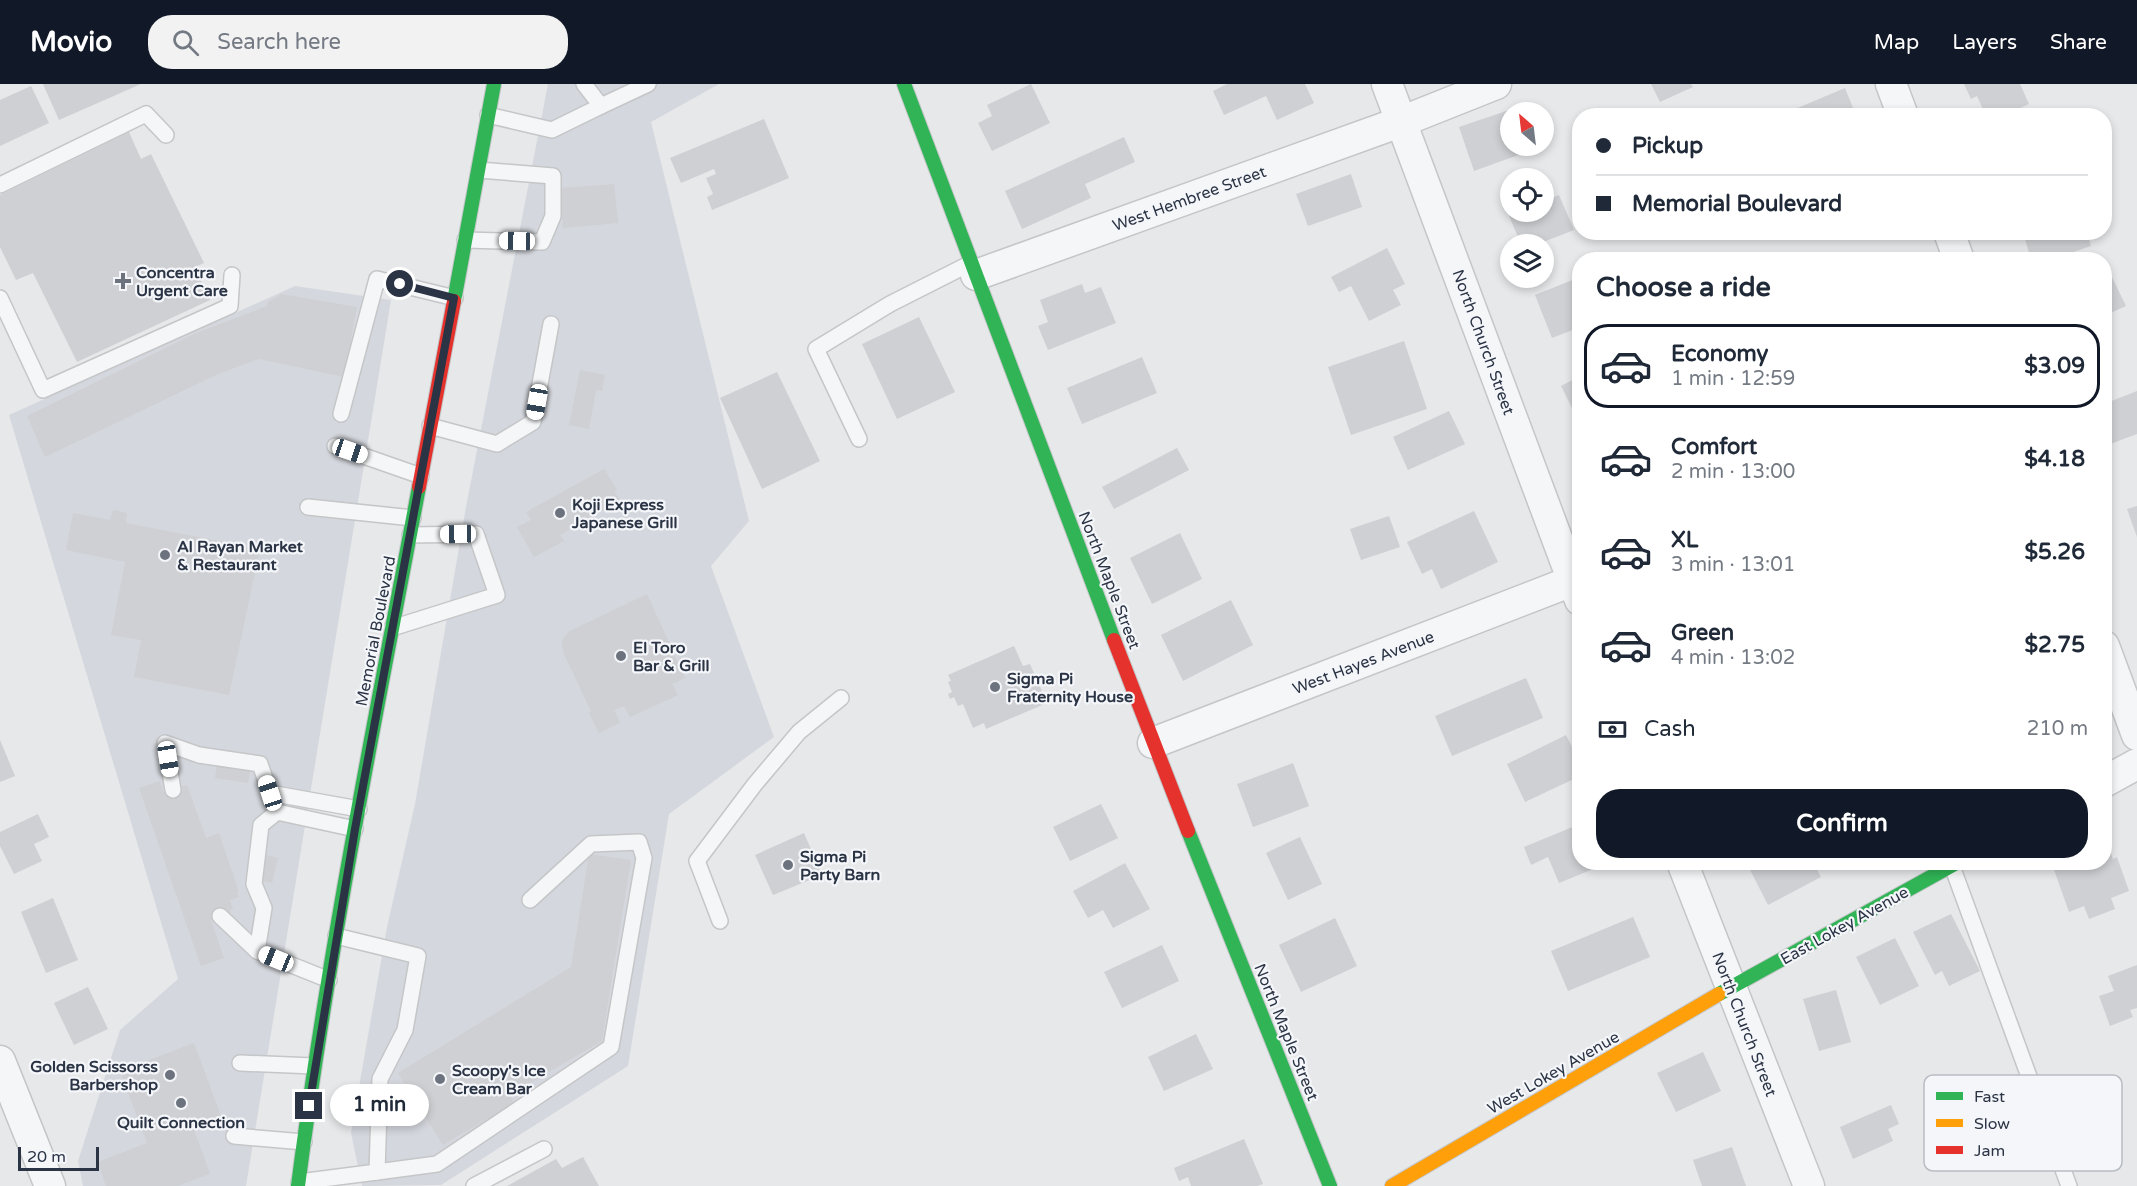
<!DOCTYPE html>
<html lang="en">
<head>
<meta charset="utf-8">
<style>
	body { margin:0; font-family:"Varela Round",sans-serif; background:#f2f2f3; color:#1f2937; height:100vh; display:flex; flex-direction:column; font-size:22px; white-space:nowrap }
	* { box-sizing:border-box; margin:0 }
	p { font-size:20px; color:#747a83 }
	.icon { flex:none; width:33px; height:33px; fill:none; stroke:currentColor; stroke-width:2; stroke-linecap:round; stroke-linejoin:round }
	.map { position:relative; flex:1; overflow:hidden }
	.details { position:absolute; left:1572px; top:168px; width:540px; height:618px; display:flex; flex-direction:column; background:#fff; border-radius:24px; box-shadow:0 3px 9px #0003 }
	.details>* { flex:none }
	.hud { position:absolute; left:1572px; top:24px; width:540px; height:132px; border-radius:24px; box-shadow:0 3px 9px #0003; display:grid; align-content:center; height:132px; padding:0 24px; background:#fff }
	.needle { width:39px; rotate:332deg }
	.fabs { position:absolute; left:1500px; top:18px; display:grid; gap:12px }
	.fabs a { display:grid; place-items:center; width:54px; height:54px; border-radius:50%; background:#fff; box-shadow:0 3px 9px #0003; font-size:30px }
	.scale { position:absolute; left:18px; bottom:15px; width:81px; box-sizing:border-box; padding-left:6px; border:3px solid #2b3445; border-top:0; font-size:16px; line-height:21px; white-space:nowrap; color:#2b3445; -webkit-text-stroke:4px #f4f6f9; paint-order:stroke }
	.end { position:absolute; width:27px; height:27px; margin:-14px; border:8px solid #2b3445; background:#fff; box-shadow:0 0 0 3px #fff }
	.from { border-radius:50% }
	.bubble { position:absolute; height:42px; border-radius:21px; background:#fff; box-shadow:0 3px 9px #0003; font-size:20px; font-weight:800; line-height:42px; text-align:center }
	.car { position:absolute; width:18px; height:36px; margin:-18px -9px; border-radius:8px; box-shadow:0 0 4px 2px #0007; background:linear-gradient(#fff 24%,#345 0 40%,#fff 0 76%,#345 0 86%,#fff 0) }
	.hud b { display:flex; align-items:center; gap:21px; height:57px; font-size:22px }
	.hud b+b { border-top:2px solid #e0e1e3 }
	.hud i { width:15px; height:15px; background:#1f2937 }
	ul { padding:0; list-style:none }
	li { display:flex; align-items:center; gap:18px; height:84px; margin:0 12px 9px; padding:0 12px; border:3px solid transparent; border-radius:24px }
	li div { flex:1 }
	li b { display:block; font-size:22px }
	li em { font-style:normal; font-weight:800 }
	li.on { border-color:#111827 }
	li>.icon { width:54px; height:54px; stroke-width:1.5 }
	h2 { padding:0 24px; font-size:27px; line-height:72px }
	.pay { display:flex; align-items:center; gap:15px; height:66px; padding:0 24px; font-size:22px }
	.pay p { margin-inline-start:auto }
	.action { display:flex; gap:12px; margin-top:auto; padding:12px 24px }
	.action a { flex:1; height:69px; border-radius:24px; background:#111827; color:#fff; font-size:24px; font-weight:800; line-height:69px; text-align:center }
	header { display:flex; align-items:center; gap:36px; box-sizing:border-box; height:84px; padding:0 30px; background:#111827; color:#fff }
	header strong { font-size:28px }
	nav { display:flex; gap:33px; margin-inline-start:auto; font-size:21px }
	.search { width:420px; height:54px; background:#f2f2f3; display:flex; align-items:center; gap:15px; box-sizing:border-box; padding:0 21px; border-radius:24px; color:#747a83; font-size:22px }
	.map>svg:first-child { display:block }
</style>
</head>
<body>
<header>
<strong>Movio</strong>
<div class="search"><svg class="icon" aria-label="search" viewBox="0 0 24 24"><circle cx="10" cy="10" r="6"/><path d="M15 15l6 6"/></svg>Search here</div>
<nav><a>Map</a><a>Layers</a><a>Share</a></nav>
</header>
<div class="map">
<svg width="2137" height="1102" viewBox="0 0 2137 1102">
	<rect width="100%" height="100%" fill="#e6e8ea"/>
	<g fill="#d4d7dd">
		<polygon points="548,0 719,0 651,38 749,437 711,482 774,653 669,730 628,982 441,1101 362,1102 351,1049 387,843 415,720 466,423"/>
		<polygon points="295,202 391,216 246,1102 83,1102 78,1077 120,946 178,895 9,331"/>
	</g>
	<g fill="#ced0d3">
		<polygon points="43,0 141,0 59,36"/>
		<polygon points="1031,0 1050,39 992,67 978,39 992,32 987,21"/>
		<polygon points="1227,0 1305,0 1314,19 1277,36 1266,12 1224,31 1213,7"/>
		<polygon points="1651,0 1691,0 1693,3 1660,18"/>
		<polygon points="1964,0 2020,0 2029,20 2003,32 1986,32 1977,12 1971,15"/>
		<polygon points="31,2 49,39 0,62 0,16"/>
		<polygon points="1845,4 1853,24 1844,27 1846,32 1790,32 1788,28"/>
		<polygon points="1726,24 1730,32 1710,32"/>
		<polygon points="1512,25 1510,62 1525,62 1527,68 1474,87 1459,43"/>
		<polygon points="764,35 789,94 712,126 707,113 713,110 706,94 716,90 714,85 681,99 670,74"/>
		<polygon points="129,48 141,75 151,70 204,179 195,183 210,216 77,278 33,189 16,196 0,163 0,111"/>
		<polygon points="1124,53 1135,78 1085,100 1091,114 1022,145 1005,107"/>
		<polygon points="1351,90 1362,123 1308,142 1296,110"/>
		<polygon points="614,100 618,139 563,144 560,104"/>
		<polygon points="1559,111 1574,146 1538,160 1521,160 1509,132 1521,128 1544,128 1544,118"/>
		<polygon points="1840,148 1859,148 1844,156"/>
		<polygon points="2023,148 2087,148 2091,162 2050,176 2031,176"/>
		<polygon points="1387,164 1405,200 1393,206 1401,221 1369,237 1351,202 1339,208 1331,193"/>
		<polygon points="2110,189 2126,222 2104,232 2104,191"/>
		<polygon points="1580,193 1580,243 1552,254 1535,211"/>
		<polygon points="1082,200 1085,209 1101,203 1116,239 1048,266 1038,242 1048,238 1040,216"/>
		<polygon points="281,210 357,223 344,293 259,275 218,290 45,373 27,332 196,249 267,222 268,218"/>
		<polygon points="919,233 955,308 897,335 862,260"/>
		<polygon points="1404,257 1427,325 1351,351 1328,283"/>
		<polygon points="1142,273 1157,309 1082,340 1067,304"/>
		<polygon points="580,286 605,291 602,307 596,306 589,345 569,341"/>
		<polygon points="777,288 820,377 762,405 720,314"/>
		<polygon points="1580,292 1580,340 1561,302"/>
		<polygon points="2137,307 2137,350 2105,362 2104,320"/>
		<polygon points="1449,327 1465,360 1408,386 1393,353"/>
		<polygon points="1177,364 1189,386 1114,425 1102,403"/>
		<polygon points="604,385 617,406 614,407 620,416 560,451 564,457 534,473 517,443 531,436 526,428"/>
		<polygon points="2137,422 2137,453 2127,425"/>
		<polygon points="113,426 127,429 126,439 260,465 229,611 134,593 141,556 111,551 125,478 66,466 73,429 110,436"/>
		<polygon points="1474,427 1498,478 1441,505 1432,485 1422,490 1407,458"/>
		<polygon points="1389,432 1400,463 1361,476 1350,445"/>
		<polygon points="1180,449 1202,495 1152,520 1130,474"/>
		<polygon points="647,510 685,594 672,600 678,611 630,633 624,622 614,626 620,639 599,649 589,629 591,627 563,568 562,557 568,548"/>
		<polygon points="1231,516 1253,561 1183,597 1161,551"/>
		<polygon points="1014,562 1023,582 1030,580 1047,619 986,645 984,639 973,644 963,620 958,622 954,613 950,615 948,610 952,608 948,598 951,597 948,591"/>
		<polygon points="1526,594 1543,634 1452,672 1435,632"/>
		<polygon points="1566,651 1580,679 1580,692 1525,718 1507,680"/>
		<polygon points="0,656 15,692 0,698"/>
		<polygon points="219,665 252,671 248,699 215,694"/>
		<polygon points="1293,679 1309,722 1253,743 1237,700"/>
		<polygon points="160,697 164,709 187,701 206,754 219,749 239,808 237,809 239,813 230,816 233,825 230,826 231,829 211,836 224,874 201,882 139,704"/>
		<polygon points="1101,720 1118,754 1070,777 1053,743"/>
		<polygon points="38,730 49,753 34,760 42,777 14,790 0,762 0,748"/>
		<polygon points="1580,740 1580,778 1608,779 1559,799 1548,773 1531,781 1524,763"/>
		<polygon points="804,749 822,791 773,811 755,771"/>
		<polygon points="1300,753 1322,800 1288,816 1266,769"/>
		<polygon points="2105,753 2113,775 2117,773 2129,807 2111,814 2115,825 2089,835 2084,822 2069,828 2052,780 2104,778"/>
		<polygon points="254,768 278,774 272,799 249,794"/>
		<polygon points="589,770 631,776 602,957 509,1011 514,1019 443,1061 398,989 571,883"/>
		<polygon points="1746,778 1813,778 1821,793 1768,821"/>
		<polygon points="1125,779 1150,825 1113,844 1103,826 1088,834 1073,807"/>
		<polygon points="53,814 78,876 46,889 21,828"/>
		<polygon points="1951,830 1980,887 1949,902 1942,887 1935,891 1913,848"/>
		<polygon points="1633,833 1650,873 1568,907 1551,867"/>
		<polygon points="1335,834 1357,882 1301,908 1279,861"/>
		<polygon points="1895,854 1919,902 1880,921 1856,873"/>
		<polygon points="1162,861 1179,897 1122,924 1104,888"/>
		<polygon points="2137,881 2137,924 2130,926 2133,933 2110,942 2099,912 2114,907 2108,892"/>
		<polygon points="88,903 108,945 74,961 54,919"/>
		<polygon points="1836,906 1851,958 1819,967 1803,915"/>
		<polygon points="1196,950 1213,985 1164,1007 1148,973"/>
		<polygon points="194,959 221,1032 193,1043 210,1090 177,1102 106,1102 98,1078 147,1059 120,987"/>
		<polygon points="1703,968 1721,1007 1676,1028 1657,989"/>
		<polygon points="1891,1021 1899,1040 1888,1045 1893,1057 1853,1075 1840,1043"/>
		<polygon points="1244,1055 1263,1100 1257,1102 1191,1102 1188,1093 1179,1097 1174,1084"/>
		<polygon points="1732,1063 1746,1102 1702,1102 1693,1076"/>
		<polygon points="583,1073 599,1102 507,1102 556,1075 562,1084"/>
	</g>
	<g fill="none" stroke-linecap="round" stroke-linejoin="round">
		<g stroke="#c4c6c8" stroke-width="18">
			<g id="lane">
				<polyline points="601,22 648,0"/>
				<polyline points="488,31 552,46 601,22 584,0"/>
				<polyline points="0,101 146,30 166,51"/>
				<polyline points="465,156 542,158 553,132 553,92 479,86"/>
				<polyline points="0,214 43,306 230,222 232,191"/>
				<polyline points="341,330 377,195 455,214"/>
				<polyline points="430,342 497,360 533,338 551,240"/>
				<polyline points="859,355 816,265 890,220 971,179"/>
				<polyline points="335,362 421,392"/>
				<polyline points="308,423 413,434"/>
				<polyline points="392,544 497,511 476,450 410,451"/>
				<polyline points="173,706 165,659 199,671 260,680 270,709 359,725"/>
				<polyline points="1952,782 2069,1102"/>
				<polyline points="220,832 257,867 264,824 254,800 261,741 277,728 355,745"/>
				<polyline points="720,837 697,777 755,700 799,648 841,614"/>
				<polyline points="257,867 329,896"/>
				<polyline points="240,979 314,982"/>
				<polyline points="234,1052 304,1058"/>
				<polyline points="377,1088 437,1080 611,963 644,774 639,758 591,760 530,816"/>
				<polyline points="299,1098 377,1088 380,995 405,946 418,872 336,852"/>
				<polyline points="474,1102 544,1065"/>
			</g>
		</g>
		<g stroke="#c4c6c8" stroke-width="33">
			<g id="street">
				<polyline points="1387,0 1580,516"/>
				<polyline points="1891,0 1903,32"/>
				<polyline points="1949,148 1959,176"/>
				<polyline points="976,191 1403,37 1496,0"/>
				<polyline points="2104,562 2137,651"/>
				<polyline points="1153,659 1580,494"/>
				<polyline points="2104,698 2137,680"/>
				<polyline points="1682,778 1809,1102"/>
				<polyline points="0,977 50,1102"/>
			</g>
		</g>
		<g stroke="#c4c6c8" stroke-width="16">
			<g id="fast">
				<polyline points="904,0 1114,556"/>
				<polyline points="454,217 494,0"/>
				<polyline points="1188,747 1330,1102"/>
				<polyline points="1719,910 1958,778"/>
				<path d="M298 1102C328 868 375 636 419 403"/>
			</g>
		</g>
		<g stroke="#c4c6c8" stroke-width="16">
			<polyline id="slow" points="1392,1102 1719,910"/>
		</g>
		<g stroke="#c4c6c8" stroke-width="16">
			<g id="jam">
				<polyline points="419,403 454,217"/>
				<polyline points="1114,556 1188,747"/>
			</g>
		</g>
		<use href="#lane" stroke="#f5f6f7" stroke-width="15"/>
		<use href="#street" stroke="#f5f6f7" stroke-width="30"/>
		<use href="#fast" stroke="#30b455" stroke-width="14"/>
		<use href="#slow" stroke="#ff9f0a" stroke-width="14"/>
		<use href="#jam" stroke="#e5322d" stroke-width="14"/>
	</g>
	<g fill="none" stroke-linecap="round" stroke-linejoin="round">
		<polyline stroke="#2b3445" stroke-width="8" points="309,1022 355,745 454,214 400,200"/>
	</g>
	<g fill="#6c737f" stroke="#f4f6f9" stroke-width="2">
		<path d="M120 188h6v6h6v6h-6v6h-6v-6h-6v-6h6z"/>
		<circle cx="560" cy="429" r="6"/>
		<circle cx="165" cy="471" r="6"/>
		<circle cx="621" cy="572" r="6"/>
		<circle cx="995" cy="603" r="6"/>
		<circle cx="788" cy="781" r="6"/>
		<circle cx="170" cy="991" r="6"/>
		<circle cx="440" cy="995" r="6"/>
		<circle cx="181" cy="1019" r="6"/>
	</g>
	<g text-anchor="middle" stroke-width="4.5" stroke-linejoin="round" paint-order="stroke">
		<g font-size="16" fill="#2b3445" stroke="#f4f6f9">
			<text transform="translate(1189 114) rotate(-20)" y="6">West Hembree Street</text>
			<text transform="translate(1484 258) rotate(70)" y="6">North Church Street</text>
			<text transform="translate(1110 496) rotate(69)" y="6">North Maple Street</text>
			<text transform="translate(375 547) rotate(-79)" y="6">Memorial Boulevard</text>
			<text transform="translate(1363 578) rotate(-21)" y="6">West Hayes Avenue</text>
			<text transform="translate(1844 841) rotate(-29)" y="6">East Lokey Avenue</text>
			<text transform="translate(1745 940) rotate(69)" y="6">North Church Street</text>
			<text transform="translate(1287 948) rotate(68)" y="6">North Maple Street</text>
			<text transform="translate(1553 988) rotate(-30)" y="6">West Lokey Avenue</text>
		</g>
		<g font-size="16" font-weight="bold" fill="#2b3445" stroke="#f4f6f9" text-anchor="start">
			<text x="136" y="194">Concentra<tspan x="136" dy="18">Urgent Care</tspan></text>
			<text x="572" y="426">Koji Express<tspan x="572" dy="18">Japanese Grill</tspan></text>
			<text x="177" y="468">Al Rayan Market<tspan x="177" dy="18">&amp; Restaurant</tspan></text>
			<text x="633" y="569">El Toro<tspan x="633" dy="18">Bar &amp; Grill</tspan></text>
			<text x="1007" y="600">Sigma Pi<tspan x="1007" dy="18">Fraternity House</tspan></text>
			<text x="800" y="778">Sigma Pi<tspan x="800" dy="18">Party Barn</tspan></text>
			<text x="158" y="988" text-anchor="end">Golden Scissorss<tspan x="158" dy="18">Barbershop</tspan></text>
			<text x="452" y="992">Scoopy's Ice<tspan x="452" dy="18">Cream Bar</tspan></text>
			<text x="181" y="1044" text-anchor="middle">Quilt Connection</text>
		</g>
	</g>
	<rect x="1924" y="991" width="198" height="96" rx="9" fill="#f4f6f9" stroke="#b8bcc3" stroke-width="1.5"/>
	<rect x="1936" y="1008" width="27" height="8" fill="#30b455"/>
	<rect x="1936" y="1035" width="27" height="8" fill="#ff9f0a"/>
	<rect x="1936" y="1062" width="27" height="8" fill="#e5322d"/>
	<g font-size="16" fill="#2b3445">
		<text x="1974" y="1018">Fast</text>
		<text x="1974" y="1045">Slow</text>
		<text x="1974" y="1072">Jam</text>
	</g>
</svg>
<div class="fabs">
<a><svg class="needle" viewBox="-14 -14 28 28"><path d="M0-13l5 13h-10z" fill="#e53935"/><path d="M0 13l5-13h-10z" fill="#747a83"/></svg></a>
<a><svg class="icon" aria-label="locate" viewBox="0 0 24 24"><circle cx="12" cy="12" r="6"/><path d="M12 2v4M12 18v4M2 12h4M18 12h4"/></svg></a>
<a><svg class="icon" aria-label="layers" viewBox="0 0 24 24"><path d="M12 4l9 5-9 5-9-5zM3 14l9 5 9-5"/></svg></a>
</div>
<div class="scale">20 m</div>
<i class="end from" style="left:400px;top:200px"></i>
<i class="end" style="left:309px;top:1022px"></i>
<div class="bubble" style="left:330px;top:1000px;width:99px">1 min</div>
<i class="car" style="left:517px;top:157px;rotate:271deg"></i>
<i class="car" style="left:537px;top:318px;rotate:190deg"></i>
<i class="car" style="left:350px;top:367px;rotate:109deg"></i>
<i class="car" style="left:458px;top:450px;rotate:269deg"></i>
<i class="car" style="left:168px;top:675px;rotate:171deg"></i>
<i class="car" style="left:270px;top:709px;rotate:342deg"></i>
<i class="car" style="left:276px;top:875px;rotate:292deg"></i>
<div class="hud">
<b><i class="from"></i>Pickup</b>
<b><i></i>Memorial Boulevard</b>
</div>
<section class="details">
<h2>Choose a ride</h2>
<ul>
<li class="on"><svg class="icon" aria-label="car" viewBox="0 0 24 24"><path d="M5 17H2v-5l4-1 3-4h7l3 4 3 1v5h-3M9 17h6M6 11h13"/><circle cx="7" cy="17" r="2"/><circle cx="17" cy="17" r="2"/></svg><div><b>Economy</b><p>1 min · 12:59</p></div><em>$3.09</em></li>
<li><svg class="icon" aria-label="car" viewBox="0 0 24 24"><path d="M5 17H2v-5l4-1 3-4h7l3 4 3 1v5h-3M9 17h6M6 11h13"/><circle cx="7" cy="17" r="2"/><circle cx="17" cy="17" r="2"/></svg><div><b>Comfort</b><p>2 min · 13:00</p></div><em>$4.18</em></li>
<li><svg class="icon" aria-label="car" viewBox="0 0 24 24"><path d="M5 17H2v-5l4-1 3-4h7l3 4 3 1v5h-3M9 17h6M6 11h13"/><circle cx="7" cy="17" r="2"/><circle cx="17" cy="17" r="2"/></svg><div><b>XL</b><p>3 min · 13:01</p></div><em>$5.26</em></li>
<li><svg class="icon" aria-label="car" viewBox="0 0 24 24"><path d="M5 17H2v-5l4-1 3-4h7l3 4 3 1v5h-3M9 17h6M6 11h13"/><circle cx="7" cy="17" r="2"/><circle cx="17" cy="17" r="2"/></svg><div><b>Green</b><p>4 min · 13:02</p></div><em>$2.75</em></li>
</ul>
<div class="pay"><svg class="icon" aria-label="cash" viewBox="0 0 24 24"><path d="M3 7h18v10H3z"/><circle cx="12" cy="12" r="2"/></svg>Cash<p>210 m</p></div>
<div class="action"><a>Confirm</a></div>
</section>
</div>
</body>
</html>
